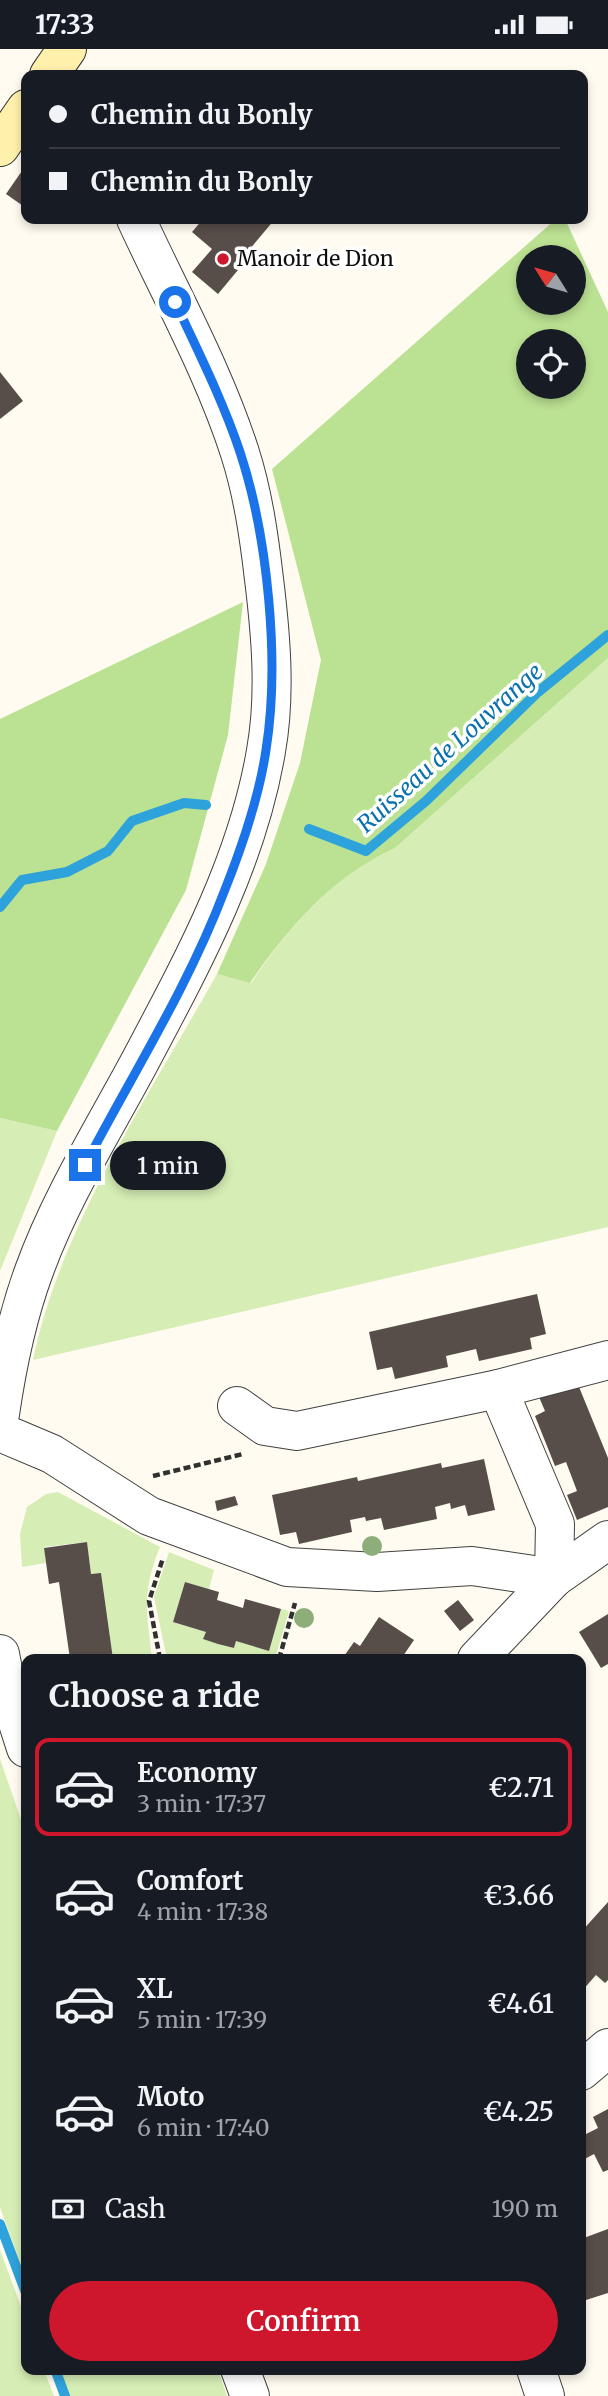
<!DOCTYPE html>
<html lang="en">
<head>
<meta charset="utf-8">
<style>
	body { margin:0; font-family:Merriweather,serif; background:#242831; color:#f1f3f6; height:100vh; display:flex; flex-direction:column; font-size:26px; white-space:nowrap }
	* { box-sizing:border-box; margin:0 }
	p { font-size:23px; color:#9ea1a6 }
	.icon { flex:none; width:38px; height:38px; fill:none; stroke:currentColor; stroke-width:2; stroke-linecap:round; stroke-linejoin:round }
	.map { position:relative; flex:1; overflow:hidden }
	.details { position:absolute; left:21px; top:1605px; width:565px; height:721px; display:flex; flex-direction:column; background:#171b24; border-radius:14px; box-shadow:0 4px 10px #0003 }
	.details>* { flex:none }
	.banner { position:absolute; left:21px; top:21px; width:567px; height:154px; border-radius:14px; box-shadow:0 4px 10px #0003; display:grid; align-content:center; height:154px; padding:0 28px; background:#171b24 }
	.needle { width:46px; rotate:307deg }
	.fabs { position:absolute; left:516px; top:196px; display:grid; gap:14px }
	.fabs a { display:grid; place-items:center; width:70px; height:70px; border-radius:50%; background:#171b24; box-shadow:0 4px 10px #0003; font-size:35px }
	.end { position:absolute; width:32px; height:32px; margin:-16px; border:9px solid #1a73e8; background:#fff; box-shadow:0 0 0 4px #fff }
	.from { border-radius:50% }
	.bubble { position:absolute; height:49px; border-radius:24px; background:#171b24; box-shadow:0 4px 10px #0003; font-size:23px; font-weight:600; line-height:49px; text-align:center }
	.banner b { display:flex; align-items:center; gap:24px; height:66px; font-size:26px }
	.banner b+b { border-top:2px solid #363941 }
	.banner i { width:18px; height:18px; background:#f1f3f6 }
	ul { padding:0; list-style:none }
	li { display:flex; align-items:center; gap:21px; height:98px; margin:0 14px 10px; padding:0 14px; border:4px solid transparent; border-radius:14px }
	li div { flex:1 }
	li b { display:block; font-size:26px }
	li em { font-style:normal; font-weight:600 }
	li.on { border-color:#ce172c }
	li>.icon { width:63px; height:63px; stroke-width:1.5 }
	h2 { padding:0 28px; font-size:32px; line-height:84px }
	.pay { display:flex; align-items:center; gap:18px; height:77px; padding:0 28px; font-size:26px }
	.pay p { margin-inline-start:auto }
	.cta { display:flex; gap:14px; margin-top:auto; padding:14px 28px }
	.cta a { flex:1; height:80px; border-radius:42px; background:#ce172c; color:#fff; font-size:28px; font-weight:600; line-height:80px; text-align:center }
	.status { display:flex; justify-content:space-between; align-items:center; height:49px; padding:0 35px; background:#171b24; direction:ltr }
	.status svg { height:19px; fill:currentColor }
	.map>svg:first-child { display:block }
</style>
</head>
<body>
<div class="status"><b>17:33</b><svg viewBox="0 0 49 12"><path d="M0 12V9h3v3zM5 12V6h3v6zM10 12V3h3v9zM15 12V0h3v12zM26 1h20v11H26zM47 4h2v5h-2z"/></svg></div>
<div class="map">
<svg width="608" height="2347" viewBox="0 0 608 2347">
	<rect width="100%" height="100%" fill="#fffbf0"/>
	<g fill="#d6eeb5">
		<path d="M608 609V1178L33 1311C60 1178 151 1043 217 925L251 934C287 880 334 826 395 799Z"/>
		<polygon points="0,1069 57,1082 0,1222"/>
		<path d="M58 1443 160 1498C141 1545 147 1562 152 1610H113L101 1524 91 1525 87 1493 44 1498 46 1514 22 1518 20 1485 27 1458 46 1445Z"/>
		<polygon points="169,1503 214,1521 209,1540 185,1533 173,1573 206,1583 204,1590 234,1599 236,1592 281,1560 289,1562 275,1610 167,1610 154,1548"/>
		<polygon points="0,1710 26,1785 26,2230 0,2158"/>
		<polygon points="0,2201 26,2271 26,2320 44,2321 54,2347 0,2347"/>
		<polygon points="59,2321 218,2321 227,2347 69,2347"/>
	</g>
	<g fill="#bbe192" fill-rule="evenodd">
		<path d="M556 170H565L608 263V609L395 799C334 826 287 880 250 934L217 925 266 815 300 714 321 611 272 420ZM528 208H574V254H528ZM528 292H574V338H528Z"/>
		<polygon points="243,553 228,686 186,841 57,1082 0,1069 0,670"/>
	</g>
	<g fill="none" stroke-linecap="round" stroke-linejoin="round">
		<g stroke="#2ea2db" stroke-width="10">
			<polyline points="309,780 366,802 426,752 538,643 608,586"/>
			<polyline points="0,858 22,831 67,823 108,802 132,772 184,754 206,756"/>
			<polyline points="0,2175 26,2244"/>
			<polyline points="55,2320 65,2347"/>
		</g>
	</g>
	<g fill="#584e49">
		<polygon points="26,116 26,159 6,145"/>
		<polygon points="203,170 275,170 234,219 238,221 218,245 192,223 212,200 192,183"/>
		<polygon points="0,323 23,352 0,370"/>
		<polygon points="537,1245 546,1285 530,1289 532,1300 479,1312 476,1300 446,1307 448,1318 395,1330 392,1318 377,1321 369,1283"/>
		<polygon points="577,1333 608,1409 608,1458 577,1471 567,1446 577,1442 566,1413 555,1417 535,1367 545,1362 539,1348"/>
		<polygon points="484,1410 495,1461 468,1467 465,1456 451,1460 450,1454 435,1458 437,1470 384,1481 381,1469 366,1472 365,1468 350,1471 352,1483 299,1495 296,1483 280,1486 272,1446 357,1428 358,1432 441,1414 442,1419"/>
		<polygon points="235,1447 238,1456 217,1462 215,1452"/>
		<polygon points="87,1493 91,1525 101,1524 113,1610 70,1610 59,1533 49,1535 44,1499"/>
		<polygon points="185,1533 219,1543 217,1551 243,1559 245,1550 281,1560 269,1602 236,1592 234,1599 218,1595 203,1590 206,1583 173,1573"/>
		<polygon points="458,1551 474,1571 460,1582 444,1562"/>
		<polygon points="608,1565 608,1615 601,1619 579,1583"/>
		<polygon points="379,1568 414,1591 401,1610 342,1610 354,1593 360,1597"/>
		<polygon points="608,1853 608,1931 605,1934 596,1926 581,1943 581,1883"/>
		<polygon points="608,2060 608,2121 603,2123 594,2105 581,2112 581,2076 586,2085 598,2079 593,2068"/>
		<polygon points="608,2180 608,2244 586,2251 581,2237 581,2190"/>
	</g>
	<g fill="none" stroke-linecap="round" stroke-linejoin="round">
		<g stroke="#414141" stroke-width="40">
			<g id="minor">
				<polyline points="498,1340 555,1475 554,1529"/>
				<polyline points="237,1357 265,1377 297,1382 498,1340 608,1311"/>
				<polyline points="0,1383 52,1405 149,1467 287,1518 377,1523 472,1517 554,1529"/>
				<polyline points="477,1610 554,1529 608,1491"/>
				<polyline points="581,2022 608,1999"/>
				<polyline points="536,2320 545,2347"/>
			</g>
		</g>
		<g stroke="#414141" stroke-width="40">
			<g id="tertiary">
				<path d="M0 1365C7 1317 17 1268 34 1222 60 1150 102 1083 138 1016 191 916 247 815 266 702 276 646 271 587 264 530 259 487 253 445 240 404 214 323 171 246 136 170"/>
				<polyline points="0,1605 6,1637 26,1699"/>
				<polyline points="240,2320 250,2347"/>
			</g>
		</g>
		<g stroke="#303030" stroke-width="40">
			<g id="secondary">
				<polyline points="49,26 67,0"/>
				<polyline points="0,98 26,60"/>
			</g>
		</g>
		<g stroke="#303030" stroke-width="4.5" stroke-dasharray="7 3.5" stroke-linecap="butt">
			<polyline points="153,1427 243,1405"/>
			<polyline points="160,1610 149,1552 163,1509"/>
			<polyline points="279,1610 295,1554"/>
		</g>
		<use href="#minor" stroke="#fff" stroke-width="38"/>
		<use href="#tertiary" stroke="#fff" stroke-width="38"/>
		<use href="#secondary" stroke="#fff0ab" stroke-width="38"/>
	</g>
	<g fill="#8dad79">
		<circle cx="372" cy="1497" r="10"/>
		<circle cx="304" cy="1569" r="10"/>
	</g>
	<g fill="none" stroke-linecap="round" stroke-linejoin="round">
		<path stroke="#1a73e8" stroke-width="9" d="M85 1116C132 1026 188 938 224 843 242 798 259 749 266 701 280 613 268 488 240 403 223 352 198 302 175 253"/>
	</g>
	<circle fill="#ce172c" stroke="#fff" stroke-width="2.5" cx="223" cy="210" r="7"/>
	<g text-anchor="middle" stroke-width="7" stroke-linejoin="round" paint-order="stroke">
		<g font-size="21" fill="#0e0e0e" stroke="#fff" text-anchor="start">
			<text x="237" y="217">Manoir de Dion</text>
		</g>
		<g font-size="23" font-style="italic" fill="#0a71ae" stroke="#fff">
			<text transform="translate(450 699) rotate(-42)" y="8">Ruisseau de Louvrange</text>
		</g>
	</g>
</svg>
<div class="fabs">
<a><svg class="needle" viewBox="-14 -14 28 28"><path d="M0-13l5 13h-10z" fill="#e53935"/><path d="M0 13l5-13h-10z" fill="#9ea1a6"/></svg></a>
<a><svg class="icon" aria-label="locate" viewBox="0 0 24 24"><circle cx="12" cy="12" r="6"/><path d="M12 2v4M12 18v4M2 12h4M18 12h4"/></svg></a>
</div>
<i class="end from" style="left:175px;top:253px"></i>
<i class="end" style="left:85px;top:1116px"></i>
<div class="bubble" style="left:110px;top:1092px;width:116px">1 min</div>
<div class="banner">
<b><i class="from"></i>Chemin du Bonly</b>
<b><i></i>Chemin du Bonly</b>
</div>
<section class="details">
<h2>Choose a ride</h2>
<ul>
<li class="on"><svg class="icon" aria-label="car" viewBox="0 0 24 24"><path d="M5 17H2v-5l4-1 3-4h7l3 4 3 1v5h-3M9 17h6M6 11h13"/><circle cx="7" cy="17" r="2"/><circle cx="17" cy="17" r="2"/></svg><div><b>Economy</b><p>3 min · 17:37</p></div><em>€2.71</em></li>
<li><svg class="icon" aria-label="car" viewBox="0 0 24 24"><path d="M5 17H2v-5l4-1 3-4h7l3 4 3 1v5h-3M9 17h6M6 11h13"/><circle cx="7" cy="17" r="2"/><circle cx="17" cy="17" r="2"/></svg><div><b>Comfort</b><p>4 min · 17:38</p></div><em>€3.66</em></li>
<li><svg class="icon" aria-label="car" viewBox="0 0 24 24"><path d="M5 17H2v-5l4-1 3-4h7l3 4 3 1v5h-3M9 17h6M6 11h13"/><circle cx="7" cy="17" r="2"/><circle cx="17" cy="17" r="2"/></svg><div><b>XL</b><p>5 min · 17:39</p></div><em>€4.61</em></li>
<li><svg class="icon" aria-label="car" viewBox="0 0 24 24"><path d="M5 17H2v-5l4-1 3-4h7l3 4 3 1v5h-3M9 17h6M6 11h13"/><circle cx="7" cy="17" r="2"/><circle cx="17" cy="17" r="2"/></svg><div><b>Moto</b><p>6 min · 17:40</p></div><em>€4.25</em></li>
</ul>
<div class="pay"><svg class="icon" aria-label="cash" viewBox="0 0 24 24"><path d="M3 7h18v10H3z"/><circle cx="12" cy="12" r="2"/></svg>Cash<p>190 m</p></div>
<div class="cta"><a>Confirm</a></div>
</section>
</div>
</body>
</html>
